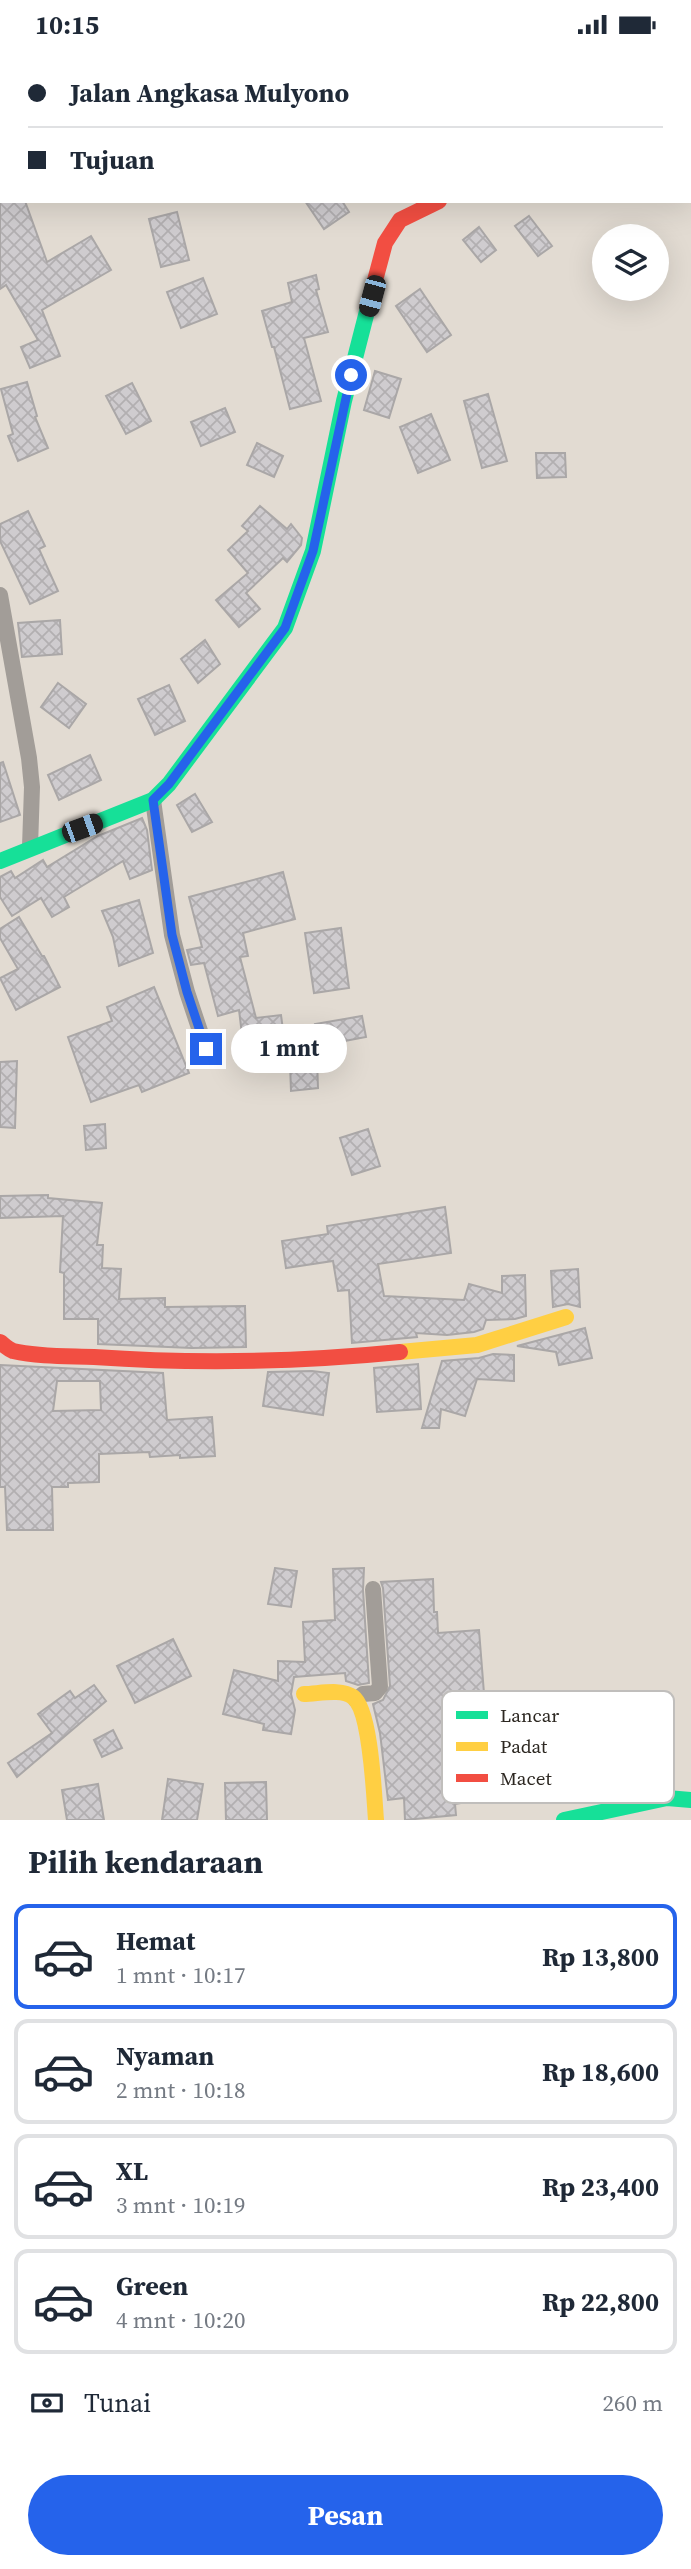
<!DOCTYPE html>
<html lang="id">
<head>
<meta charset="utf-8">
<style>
	body { margin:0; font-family:"Source Serif 4",serif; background:#f6f6f7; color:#1f2937; height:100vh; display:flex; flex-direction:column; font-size:26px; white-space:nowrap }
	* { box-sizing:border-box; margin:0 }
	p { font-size:23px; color:#747a83 }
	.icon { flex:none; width:38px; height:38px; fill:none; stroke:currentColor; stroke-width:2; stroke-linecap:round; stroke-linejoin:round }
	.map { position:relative; height:1771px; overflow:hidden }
	.panel { display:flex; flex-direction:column; background:#fff; flex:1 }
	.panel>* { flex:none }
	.banner { position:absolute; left:0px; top:0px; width:691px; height:154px; box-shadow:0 7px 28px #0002; display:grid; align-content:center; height:154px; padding:0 28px; background:#fff }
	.tools { position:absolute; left:592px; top:175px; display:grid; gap:14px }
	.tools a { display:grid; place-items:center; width:77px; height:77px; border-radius:50%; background:#fff; box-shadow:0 7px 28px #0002; font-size:35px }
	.end { position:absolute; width:32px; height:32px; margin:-16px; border:9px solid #2563eb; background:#fff; box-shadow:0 0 0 4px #fff }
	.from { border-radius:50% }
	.bubble { position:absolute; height:49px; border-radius:24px; background:#fff; box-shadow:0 7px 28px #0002; font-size:23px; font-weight:700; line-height:49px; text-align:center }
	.car { position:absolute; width:21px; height:42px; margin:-21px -10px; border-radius:9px; box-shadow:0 0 5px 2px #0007; background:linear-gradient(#222 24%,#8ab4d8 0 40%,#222 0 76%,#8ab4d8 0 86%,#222 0) }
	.banner b { display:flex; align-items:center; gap:24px; height:66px; font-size:26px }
	.banner b+b { border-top:2px solid #e0e1e3 }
	.banner i { width:18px; height:18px; background:#1f2937 }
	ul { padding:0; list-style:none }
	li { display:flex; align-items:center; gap:21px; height:105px; margin:0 14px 10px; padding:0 14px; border:4px solid #e0e1e3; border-radius:14px }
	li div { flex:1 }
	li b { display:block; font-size:26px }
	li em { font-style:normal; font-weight:700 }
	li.on { border-color:#2563eb }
	li>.icon { width:63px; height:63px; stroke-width:1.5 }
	h2 { padding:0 28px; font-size:32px; line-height:84px }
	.pay { display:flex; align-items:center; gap:18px; height:77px; padding:0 28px; font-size:26px }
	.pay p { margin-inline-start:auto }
	.primary-button { display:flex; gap:14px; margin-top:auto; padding:14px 28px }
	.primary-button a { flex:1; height:80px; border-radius:42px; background:#2563eb; color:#fff; font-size:28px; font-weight:700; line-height:80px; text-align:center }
	.status { display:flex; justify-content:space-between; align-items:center; height:49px; padding:0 35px; background:#fff; direction:ltr }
	.status svg { height:19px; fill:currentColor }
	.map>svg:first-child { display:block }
</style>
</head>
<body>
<div class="status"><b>10:15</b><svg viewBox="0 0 49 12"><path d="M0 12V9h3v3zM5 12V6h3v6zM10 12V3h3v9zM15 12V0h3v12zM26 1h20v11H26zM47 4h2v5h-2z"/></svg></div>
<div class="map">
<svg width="691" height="1771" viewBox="0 0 691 1771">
	<defs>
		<pattern id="building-cross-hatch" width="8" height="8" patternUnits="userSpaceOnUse" patternTransform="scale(1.75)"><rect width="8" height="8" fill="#cfcccf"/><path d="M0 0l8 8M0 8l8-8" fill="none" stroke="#b2afb1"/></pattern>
	</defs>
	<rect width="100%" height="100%" fill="#e2dbd2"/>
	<g fill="url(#building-cross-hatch)" stroke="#aaa7a7" stroke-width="2" fill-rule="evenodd">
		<polygon points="0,152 25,152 47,213 91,187 111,221 42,261 60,307 30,319 21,298 38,291 6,236 0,240"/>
		<polygon points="305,152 342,152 349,163 324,180"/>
		<polygon points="177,163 189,211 161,218 149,170"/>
		<polygon points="529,167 552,197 538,207 515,177"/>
		<polygon points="479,178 496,201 481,213 463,191"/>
		<polygon points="316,226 319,240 316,241 328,283 304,289 321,352 290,360 274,298 272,298 262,262 292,253 288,234"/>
		<polygon points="203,229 217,265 181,279 167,243"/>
		<polygon points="420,240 451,286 427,303 396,257"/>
		<polygon points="375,322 401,330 389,369 364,361"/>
		<polygon points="27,333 37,367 35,368 48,399 18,412 8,387 13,385 1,340"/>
		<polygon points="132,334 151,372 126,385 106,347"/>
		<polygon points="488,345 507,412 482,419 464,352"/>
		<polygon points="225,359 235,383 201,397 191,373"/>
		<polygon points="431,365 450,411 418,424 400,378"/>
		<polygon points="257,394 283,407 274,428 247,416"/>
		<polygon points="536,404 565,404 566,428 537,429"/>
		<polygon points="260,457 287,480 291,475 302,489 301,496 287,513 283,509 246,544 260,560 239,578 216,551 248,524 228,501 248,482 242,477"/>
		<polygon points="28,462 45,497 39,500 58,542 30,555 0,492 0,475"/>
		<polygon points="60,571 62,605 22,608 18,574"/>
		<polygon points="205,591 220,615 198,634 181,610"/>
		<polygon points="58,634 86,655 69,679 41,658"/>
		<polygon points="169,636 185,672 155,686 138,650"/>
		<polygon points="90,706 101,731 59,751 48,726"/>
		<polygon points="3,713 20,766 0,773 0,714"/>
		<polygon points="195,745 212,773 192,783 177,756"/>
		<polygon points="142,769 147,781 152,821 130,830 123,812 64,848 69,858 52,868 41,849 12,867 0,848 0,828 11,822 15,829 43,811 47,818 98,787"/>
		<polygon points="283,823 295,870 243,884 248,907 240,908 256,969 281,966 285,996 244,1002 239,961 218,967 204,914 191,916 187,901 202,898 189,848"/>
		<polygon points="139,851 153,904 119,917 113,888 102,862"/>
		<polygon points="19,868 42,907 44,907 60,938 16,961 0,929 18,920 0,889 0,880"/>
		<polygon points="341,879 349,939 314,944 305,884"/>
		<polygon points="154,938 189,1024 142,1043 139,1036 91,1053 68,988 112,972 107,958"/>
		<polygon points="362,967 366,988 318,997 315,975"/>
		<polygon points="317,1010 318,1039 291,1042 290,1014"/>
		<polygon points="17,1012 15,1079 0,1078 0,1013"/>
		<polygon points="105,1075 106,1099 86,1101 84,1077"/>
		<polygon points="368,1080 380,1117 352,1126 340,1089"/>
		<polygon points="48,1146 48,1149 102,1154 97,1196 103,1196 102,1219 121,1220 119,1250 165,1249 165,1258 245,1257 246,1298 192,1299 98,1295 98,1270 64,1270 64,1224 60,1223 63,1167 0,1169 0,1147"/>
		<polygon points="445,1158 451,1204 378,1215 384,1247 464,1251 469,1235 502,1244 502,1227 525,1226 526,1267 515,1270 486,1271 483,1280 474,1283 447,1286 416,1284 417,1288 352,1294 349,1241 338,1242 333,1212 286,1219 282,1192 328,1185 327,1177"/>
		<polygon points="578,1220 580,1258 568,1255 553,1258 551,1222"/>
		<polygon points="585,1279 592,1309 559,1316 556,1303 517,1297"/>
		<polygon points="493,1305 514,1306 514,1332 477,1330 465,1367 441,1360 439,1379 422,1379 442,1312 479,1309"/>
		<polygon points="418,1315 421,1360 377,1363 374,1319"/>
		<path d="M0 1316 163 1324 167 1371 212 1368 215 1407 180 1409V1406L150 1408 149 1403 99 1405V1433L68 1434V1438H52L53 1481H7L5 1438H0ZM57 1332H100L101 1361 53 1362Z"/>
		<polygon points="312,1322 329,1324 323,1366 263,1357 268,1323"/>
		<polygon points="275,1519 297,1522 291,1558 268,1555"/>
		<polygon points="364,1519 363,1541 369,1634 358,1636 346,1632 345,1624 294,1628 291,1645 295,1661 291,1685 263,1681 264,1675 223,1665 234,1621 278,1632 278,1612 305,1613 303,1573 335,1571 333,1520"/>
		<polygon points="433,1530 434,1563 437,1563 438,1584 479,1581 485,1657 487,1657 489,1676 484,1676 489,1705 533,1697 537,1721 542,1720 546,1744 503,1751 502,1747 455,1755 456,1766 405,1771 404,1749 388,1751 380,1684 373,1655 383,1651 390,1637 383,1539 381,1533"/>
		<polygon points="173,1590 191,1627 135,1654 117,1617"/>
		<polygon points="94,1636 106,1652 17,1728 8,1714 52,1684 38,1665 70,1642 75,1649"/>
		<polygon points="113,1681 122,1699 102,1708 94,1691"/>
		<polygon points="168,1730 203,1735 197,1771 162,1771"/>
		<polygon points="266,1733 267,1771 226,1771 225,1734"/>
		<polygon points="98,1735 104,1771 67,1771 62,1741"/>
	</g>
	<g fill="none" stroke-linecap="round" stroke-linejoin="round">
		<g stroke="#a29d98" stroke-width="16">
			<polyline points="0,80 2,79"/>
			<polyline points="690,126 691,128"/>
			<polyline points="0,546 29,709 32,738 30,798"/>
			<polyline points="153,751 172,886 187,943 206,1000"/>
			<polyline points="356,1651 363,1645 375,1644 380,1638 373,1540"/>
		</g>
		<g stroke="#16e098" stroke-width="16">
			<polyline points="0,812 153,751 169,735 285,579 313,502 344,352 373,239"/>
			<polyline points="564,1771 667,1749 691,1751"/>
		</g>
		<g stroke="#ffcf43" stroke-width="16">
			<polyline points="400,1303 477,1296 566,1268"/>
			<path d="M304 1645C318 1645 341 1639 353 1648 371 1661 374 1747 376 1771"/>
		</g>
		<g stroke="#f24e42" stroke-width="16">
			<polyline points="373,239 385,194 400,171 439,152"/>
			<path d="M0 1293C4 1296 8 1300 13 1302 39 1308 68 1307 94 1308 195 1315 299 1313 400 1303"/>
		</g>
	</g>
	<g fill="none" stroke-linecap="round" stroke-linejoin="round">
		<polyline stroke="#2563eb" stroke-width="9" points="206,1000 187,943 172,886 153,751 169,735 285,579 313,502 351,326"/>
	</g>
	<rect x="442" y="1642" width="232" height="112" rx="10" fill="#fff" stroke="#c0bebc" stroke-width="2"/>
	<rect x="456" y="1662" width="32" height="8" fill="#16e098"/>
	<rect x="456" y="1693" width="32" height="9" fill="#ffcf43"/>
	<rect x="456" y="1725" width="32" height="8" fill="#f24e42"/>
	<g font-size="19" fill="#2c2721">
		<text x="500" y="1673">Lancar</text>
		<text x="500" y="1704">Padat</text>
		<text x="500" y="1736">Macet</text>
	</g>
</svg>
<div class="tools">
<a><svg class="icon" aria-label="layers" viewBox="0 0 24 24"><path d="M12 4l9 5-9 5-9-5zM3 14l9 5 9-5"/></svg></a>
</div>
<i class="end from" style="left:351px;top:326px"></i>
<i class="end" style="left:206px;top:1000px"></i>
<div class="bubble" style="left:231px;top:975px;width:116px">1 mnt</div>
<i class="car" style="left:372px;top:247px;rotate:195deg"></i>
<i class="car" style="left:82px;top:779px;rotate:70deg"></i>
<div class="banner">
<b><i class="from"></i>Jalan Angkasa Mulyono</b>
<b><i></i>Tujuan</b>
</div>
</div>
<section class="panel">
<h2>Pilih kendaraan</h2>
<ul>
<li class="on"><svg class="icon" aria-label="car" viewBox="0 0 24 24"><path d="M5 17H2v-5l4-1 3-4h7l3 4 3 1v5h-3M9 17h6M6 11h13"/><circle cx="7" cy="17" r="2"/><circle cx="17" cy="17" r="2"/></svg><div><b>Hemat</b><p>1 mnt · 10:17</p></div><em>Rp 13,800</em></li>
<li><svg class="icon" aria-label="car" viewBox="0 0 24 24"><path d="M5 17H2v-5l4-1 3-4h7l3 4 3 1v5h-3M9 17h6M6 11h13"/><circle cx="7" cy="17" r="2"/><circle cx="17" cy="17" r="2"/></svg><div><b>Nyaman</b><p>2 mnt · 10:18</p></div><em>Rp 18,600</em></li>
<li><svg class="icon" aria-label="car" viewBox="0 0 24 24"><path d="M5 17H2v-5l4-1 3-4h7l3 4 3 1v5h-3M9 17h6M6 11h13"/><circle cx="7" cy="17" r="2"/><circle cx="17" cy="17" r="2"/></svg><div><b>XL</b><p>3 mnt · 10:19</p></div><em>Rp 23,400</em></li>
<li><svg class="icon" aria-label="car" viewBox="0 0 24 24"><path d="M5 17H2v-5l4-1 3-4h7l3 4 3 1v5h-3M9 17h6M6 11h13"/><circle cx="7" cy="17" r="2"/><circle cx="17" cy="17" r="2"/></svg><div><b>Green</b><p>4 mnt · 10:20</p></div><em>Rp 22,800</em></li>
</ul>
<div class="pay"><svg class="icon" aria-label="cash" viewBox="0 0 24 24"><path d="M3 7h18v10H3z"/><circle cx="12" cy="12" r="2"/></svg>Tunai<p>260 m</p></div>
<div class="primary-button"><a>Pesan</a></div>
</section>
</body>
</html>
